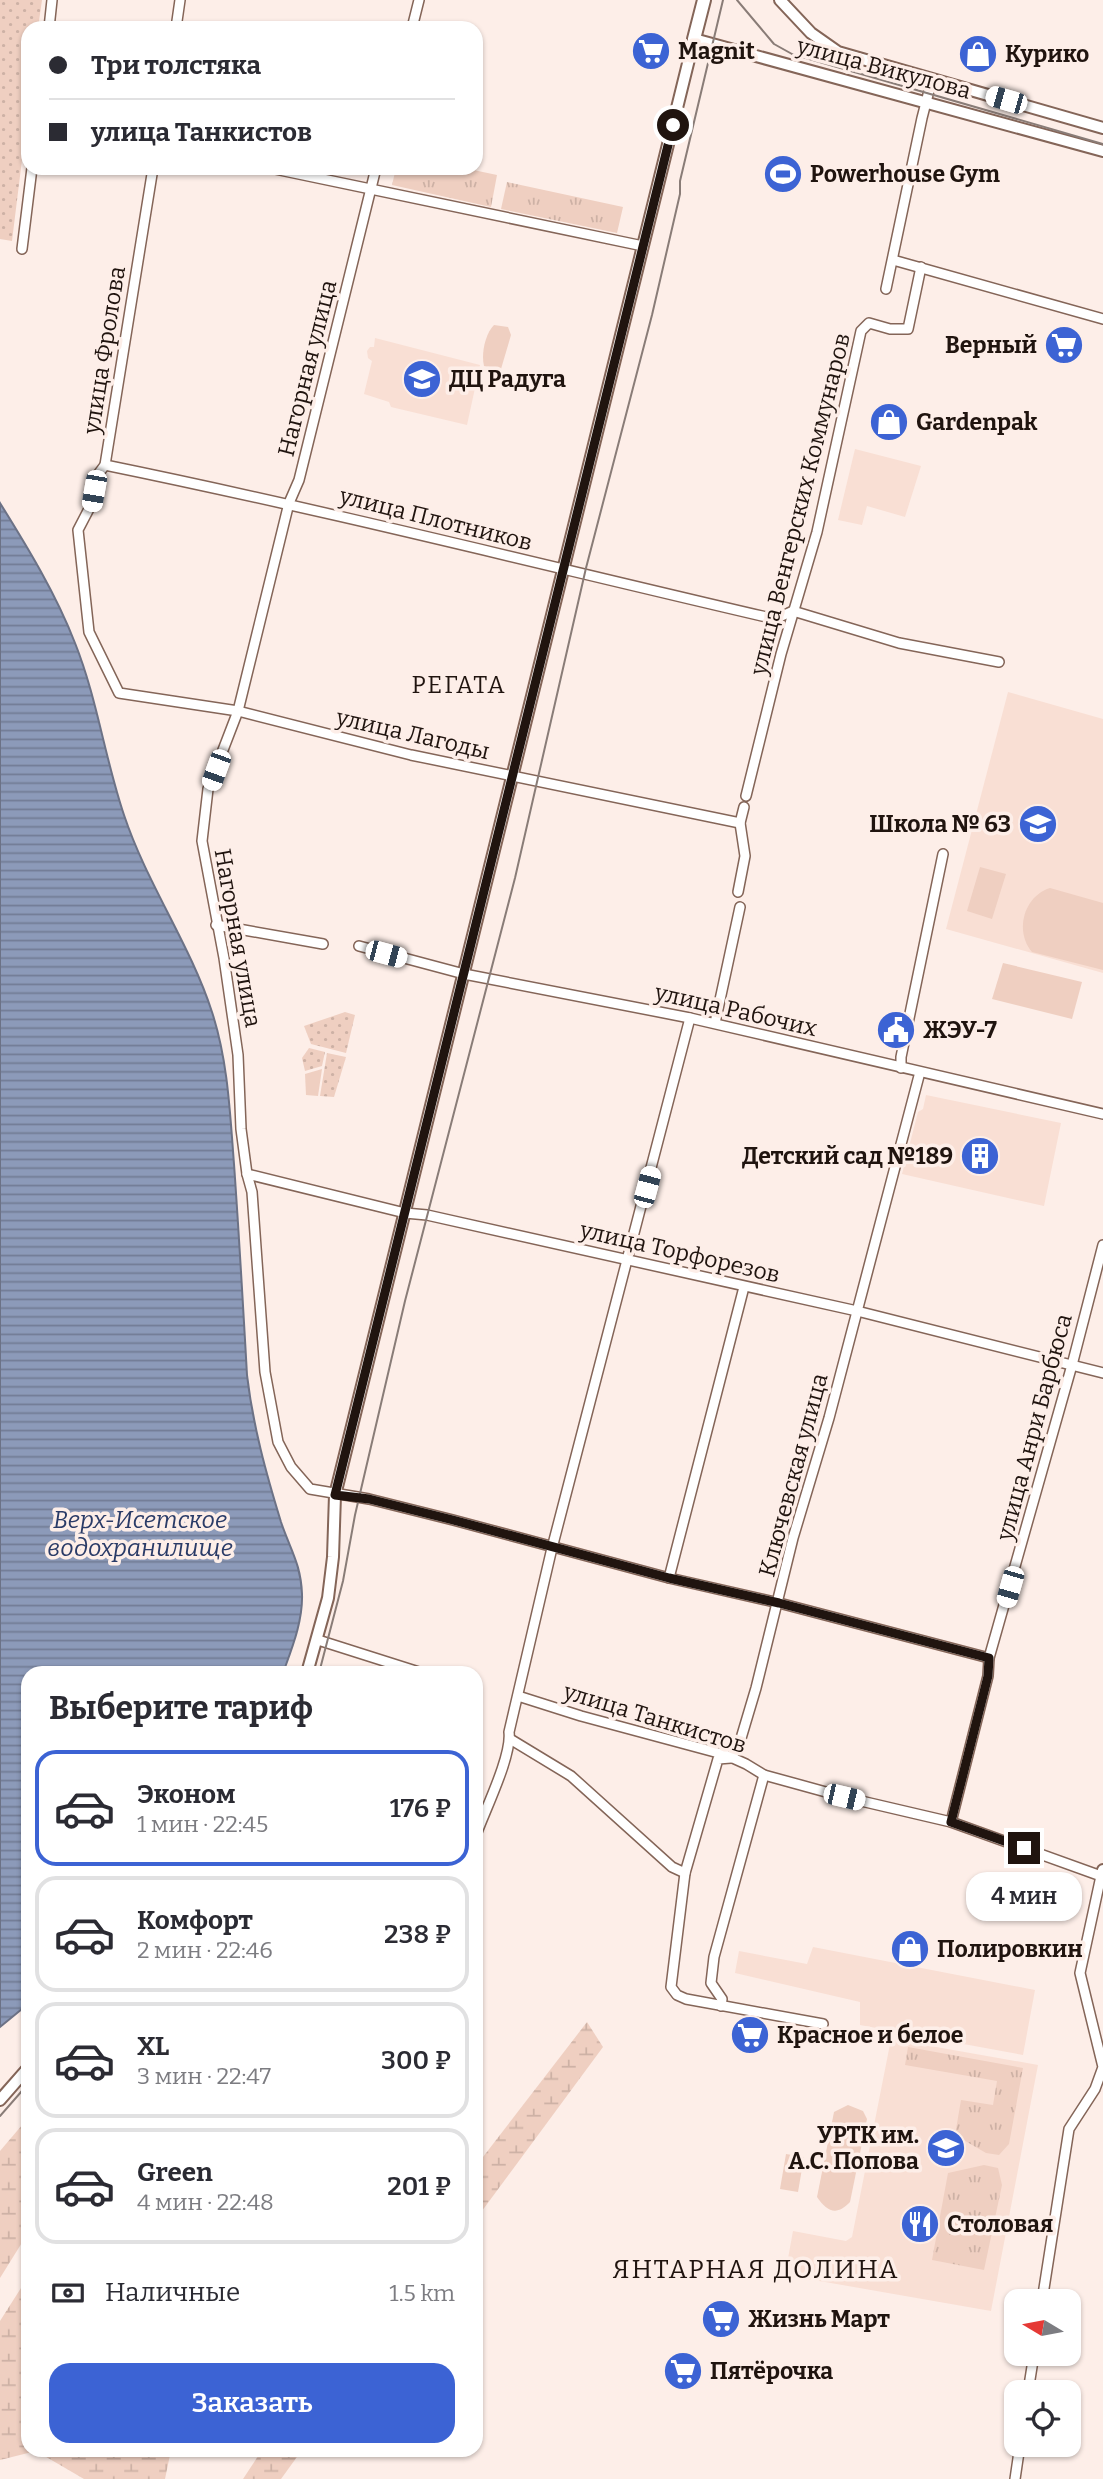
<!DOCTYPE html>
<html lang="ru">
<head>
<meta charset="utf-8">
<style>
	body { margin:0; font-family:Bitter,serif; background:#f7f7f7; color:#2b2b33; height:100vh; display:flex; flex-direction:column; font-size:26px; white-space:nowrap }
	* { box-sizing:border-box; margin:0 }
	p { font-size:23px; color:#7c7c81 }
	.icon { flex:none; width:38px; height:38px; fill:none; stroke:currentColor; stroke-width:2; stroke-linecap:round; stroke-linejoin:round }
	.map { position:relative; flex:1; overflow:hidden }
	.drawer { position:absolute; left:21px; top:1666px; width:462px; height:791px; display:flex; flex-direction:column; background:#fff; border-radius:21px; box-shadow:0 2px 5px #0004 }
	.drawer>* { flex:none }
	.banner { position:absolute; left:21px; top:21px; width:462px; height:154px; border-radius:21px; box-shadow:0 2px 5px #0004; display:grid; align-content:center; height:154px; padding:0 28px; background:#fff }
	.needle { width:46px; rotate:280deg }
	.controls { position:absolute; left:1004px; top:2289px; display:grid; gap:14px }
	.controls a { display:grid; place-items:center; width:77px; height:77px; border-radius:14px; background:#fff; box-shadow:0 2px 5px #0004; font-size:35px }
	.end { position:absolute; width:32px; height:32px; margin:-16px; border:9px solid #20140f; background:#fff; box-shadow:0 0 0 4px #fff }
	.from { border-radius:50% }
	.bubble { position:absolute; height:49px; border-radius:21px; background:#fff; box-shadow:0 2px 5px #0004; font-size:23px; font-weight:600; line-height:49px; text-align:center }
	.car { position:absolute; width:21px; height:42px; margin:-21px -10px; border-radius:9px; box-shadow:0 0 5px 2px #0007; background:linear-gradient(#fff 24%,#345 0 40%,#fff 0 76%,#345 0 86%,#fff 0) }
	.banner b { display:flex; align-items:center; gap:24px; height:66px; font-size:26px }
	.banner b+b { border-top:2px solid #e1e1e2 }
	.banner i { width:18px; height:18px; background:#2b2b33 }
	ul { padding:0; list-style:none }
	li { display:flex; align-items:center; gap:21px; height:116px; margin:0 14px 10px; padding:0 14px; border:4px solid #e1e1e2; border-radius:21px }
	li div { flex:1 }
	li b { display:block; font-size:26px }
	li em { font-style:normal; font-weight:600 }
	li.active { border-color:#3c63d4 }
	li>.icon { width:63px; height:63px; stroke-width:1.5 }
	h2 { padding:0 28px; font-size:32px; line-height:84px }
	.pay { display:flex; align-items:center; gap:18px; height:77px; padding:0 28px; font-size:26px }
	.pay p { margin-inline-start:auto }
	.primary-button { display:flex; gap:14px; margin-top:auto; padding:14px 28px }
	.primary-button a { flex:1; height:80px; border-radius:21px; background:#3c63d4; color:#fff; font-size:28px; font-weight:600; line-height:80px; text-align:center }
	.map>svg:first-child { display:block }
</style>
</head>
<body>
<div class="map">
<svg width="1103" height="2479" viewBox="0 0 1103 2479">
	<defs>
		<pattern id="grass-tufts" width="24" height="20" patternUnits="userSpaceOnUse" patternTransform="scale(1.75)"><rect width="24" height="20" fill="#efcfc1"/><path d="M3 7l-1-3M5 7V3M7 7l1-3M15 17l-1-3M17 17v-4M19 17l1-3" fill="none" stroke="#cdb1a5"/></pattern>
		<pattern id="wetland-marsh" width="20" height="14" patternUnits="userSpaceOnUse" patternTransform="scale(1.75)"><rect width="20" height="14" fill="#efcfc1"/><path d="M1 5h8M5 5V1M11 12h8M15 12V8" fill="none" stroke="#cdb1a5"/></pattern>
		<pattern id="park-dots" width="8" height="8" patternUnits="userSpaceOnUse" patternTransform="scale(1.75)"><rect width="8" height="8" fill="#efcfc1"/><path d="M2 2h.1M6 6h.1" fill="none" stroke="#cdb1a5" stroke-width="1.8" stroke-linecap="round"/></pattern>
		<pattern id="water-rules" width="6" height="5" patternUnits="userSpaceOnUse" patternTransform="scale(1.75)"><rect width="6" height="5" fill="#8c9ab9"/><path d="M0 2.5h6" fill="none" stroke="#727c95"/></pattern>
	</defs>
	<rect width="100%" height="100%" fill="#fdeee8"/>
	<g fill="#f9dfd4">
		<polygon points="375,338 480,365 467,425 391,407 389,402 364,394 372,361 368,358 367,351 370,347 374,347"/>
		<polygon points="855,449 921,466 905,517 867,506 862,525 838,520"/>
		<polygon points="1008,692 1103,719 1103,973 946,929"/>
		<polygon points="926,1095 1061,1123 1044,1206 902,1174 918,1112 923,1109"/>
		<polygon points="813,1947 1035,1990 1023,2055 860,2025 860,2002 735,1973 739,1951 807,1964"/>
		<polygon points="891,2039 1038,2065 991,2311 785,2275 793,2231 846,2241 852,2237"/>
	</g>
	<g fill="url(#grass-tufts)">
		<polygon points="396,168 464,168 497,175 491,207 392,185"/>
		<polygon points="507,182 623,207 617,233 501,209"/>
		<polygon points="908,2047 1023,2068 1009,2144 999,2155 986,2153 955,2135 961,2100 993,2105 997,2081 905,2065"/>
		<polygon points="984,2165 998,2168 1002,2185 984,2270 932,2260 948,2173"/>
	</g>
	<g fill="url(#wetland-marsh)">
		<polygon points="587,2022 603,2047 476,2219 476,2166"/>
		<polygon points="28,2118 28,2233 0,2278 0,2151"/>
		<polygon points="28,2277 28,2450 171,2450 165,2479 84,2479 36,2451 0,2460 0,2321"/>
		<polygon points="262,2450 302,2450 281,2479 243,2479"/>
	</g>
	<g fill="url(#park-dots)">
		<polygon points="0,0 42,0 38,28 28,28 28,111 12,241 0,239"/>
		<polygon points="345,1012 355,1015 346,1053 311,1044 304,1026"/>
		<polygon points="309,1048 325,1052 322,1066 305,1071 302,1058"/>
		<polygon points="327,1053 346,1057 334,1097 320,1096"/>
	</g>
	<g fill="#efcfc1">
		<path d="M494 325 508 327 511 335 501 369 484 366C481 354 485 334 494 325Z"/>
		<polygon points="980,867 1006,874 992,919 967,911"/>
		<path d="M1050 888 1103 903V970L1032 952C1014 931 1024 896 1050 888Z"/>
		<polygon points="1003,963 1082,982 1072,1019 992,999"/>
		<polygon points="322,1069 318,1096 306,1095 305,1074"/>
		<path d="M848 2105 863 2111 867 2119 850 2202C837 2216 827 2212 817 2197L834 2112Z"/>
		<polygon points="786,2154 804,2157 798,2192 780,2189"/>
	</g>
	<path fill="url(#water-rules)" stroke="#6c7286" stroke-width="2" d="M0 503C28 548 56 594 75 643 97 698 105 759 124 815 147 884 190 944 212 1012 228 1061 230 1113 234 1164 239 1234 243 1304 247 1375 253 1426 266 1473 281 1522 290 1549 301 1564 302 1594 303 1621 292 1648 283 1673H28V2004L0 2027Z"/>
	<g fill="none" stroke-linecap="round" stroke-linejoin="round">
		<g stroke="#846558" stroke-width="12">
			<g id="minor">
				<polyline points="49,28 52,0"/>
				<polyline points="176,28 180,0"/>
				<polyline points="412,28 419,0"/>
				<polyline points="153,168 105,465 96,477 91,505 78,530 89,632 119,693 238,711 411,755 740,823"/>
				<polyline points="270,168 643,246"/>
				<polyline points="376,168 299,480 289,503 238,711 208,789 202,841 224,958 238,1055 241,1129 247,1174 252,1192 265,1372 278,1442 291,1467 310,1489 369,1499 453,1520 669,1578 779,1603 989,1658"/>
				<polyline points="22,249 32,168"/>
				<polyline points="893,260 1103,319"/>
				<polyline points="886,289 922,118 932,79"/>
				<path d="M105 465C325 510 543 565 762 616L775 619 793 611 899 643 999 662"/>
				<polyline points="746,796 781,654 817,532 861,331 869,323 890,329 908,329 921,267"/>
				<polyline points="738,892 745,856 740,823 744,807"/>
				<polyline points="216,925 323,944"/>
				<polyline points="359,946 464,974 690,1018 1103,1114"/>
				<polyline points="715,1023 740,907"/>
				<polyline points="901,1068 901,1057 943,854"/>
				<polyline points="247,1174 405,1213 427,1215 857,1311 1103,1373"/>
				<polyline points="669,1578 744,1287"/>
				<polyline points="318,1640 422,1673"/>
				<polyline points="518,1696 581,1716 726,1755 746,1764 764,1775 844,1797 951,1822 1101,1876 1080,1973 1103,2067 1095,2089 1069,2129 1042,2301"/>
				<polyline points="510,1739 571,1776 672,1867 685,1873"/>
				<polyline points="951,1822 988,1676 989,1658 1072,1365 1103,1245"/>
				<path d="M476 1835C485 1810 512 1756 509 1732L552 1548 690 1018"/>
				<polyline points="721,2006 722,1999 711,1983 714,1957 764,1775"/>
				<polyline points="823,2024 686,1999 677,1995 671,1987 685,1873 718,1759 731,1758 739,1745 756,1688 793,1538 829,1418 920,1072"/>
				<polyline points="1028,2392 1034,2354"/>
				<polyline points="1015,2479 1020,2445"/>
			</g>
		</g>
		<g stroke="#846558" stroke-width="14">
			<g id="tertiary">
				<polyline points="780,0 811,33 838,52 1103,128"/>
				<polyline points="307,1673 328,1598 333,1557 335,1495 694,39 1103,151"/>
				<polyline points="1101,1876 1103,1870"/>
				<polyline points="0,2100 28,2068"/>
			</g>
		</g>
		<g stroke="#846558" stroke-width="16">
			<polyline id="secondary" points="694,39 704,0"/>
		</g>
		<use href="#minor" stroke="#fff" stroke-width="9"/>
		<use href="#tertiary" stroke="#fff" stroke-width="10"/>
		<use href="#secondary" stroke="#fff" stroke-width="12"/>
		<g stroke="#897c77" stroke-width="2">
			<polyline points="737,0 774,44 792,54 1103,144"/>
			<polyline points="319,1673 343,1581 355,1515 405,1301 515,878 586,568 652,315 680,194 680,181 723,0"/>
			<polyline points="0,2116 28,2084"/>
		</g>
	</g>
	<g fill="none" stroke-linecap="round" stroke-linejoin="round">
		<polyline stroke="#20140f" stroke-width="9" points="673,125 335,1495 369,1499 453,1520 669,1578 779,1603 989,1658 988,1676 951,1822 1024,1848"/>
	</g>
	<defs>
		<g id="supermarket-disc" transform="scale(2.0125)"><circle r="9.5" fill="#3c63d4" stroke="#fdeee8"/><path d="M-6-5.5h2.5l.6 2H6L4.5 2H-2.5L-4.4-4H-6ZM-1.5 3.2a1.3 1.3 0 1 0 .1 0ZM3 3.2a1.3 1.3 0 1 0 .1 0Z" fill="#fff"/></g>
		<g id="shop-disc" transform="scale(2.0125)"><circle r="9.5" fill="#3c63d4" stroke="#fdeee8"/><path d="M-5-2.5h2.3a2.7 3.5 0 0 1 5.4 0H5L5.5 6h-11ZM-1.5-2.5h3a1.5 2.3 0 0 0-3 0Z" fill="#fff"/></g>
		<g id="stadium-disc" transform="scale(2.0125)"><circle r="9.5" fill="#3c63d4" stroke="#fdeee8"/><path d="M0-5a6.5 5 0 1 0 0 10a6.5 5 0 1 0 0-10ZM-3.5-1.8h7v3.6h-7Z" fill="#fff"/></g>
		<g id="school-disc" transform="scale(2.0125)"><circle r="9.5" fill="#3c63d4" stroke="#fdeee8"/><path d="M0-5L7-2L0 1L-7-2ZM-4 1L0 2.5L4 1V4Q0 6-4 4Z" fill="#fff"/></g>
		<g id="civic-disc" transform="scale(2.0125)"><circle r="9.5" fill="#3c63d4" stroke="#fdeee8"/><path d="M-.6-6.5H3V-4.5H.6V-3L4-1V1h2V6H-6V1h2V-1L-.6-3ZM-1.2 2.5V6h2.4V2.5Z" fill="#fff"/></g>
		<g id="building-disc" transform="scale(2.0125)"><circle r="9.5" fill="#3c63d4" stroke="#fdeee8"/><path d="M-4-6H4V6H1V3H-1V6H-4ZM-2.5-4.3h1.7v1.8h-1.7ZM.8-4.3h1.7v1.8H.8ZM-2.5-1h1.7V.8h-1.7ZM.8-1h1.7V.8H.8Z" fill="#fff"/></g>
		<g id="university-disc" transform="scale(2.0125)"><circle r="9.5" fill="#3c63d4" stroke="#fdeee8"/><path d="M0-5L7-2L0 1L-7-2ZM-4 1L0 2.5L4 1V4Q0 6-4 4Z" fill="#fff"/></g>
		<g id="restaurant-disc" transform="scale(2.0125)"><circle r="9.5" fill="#3c63d4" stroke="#fdeee8"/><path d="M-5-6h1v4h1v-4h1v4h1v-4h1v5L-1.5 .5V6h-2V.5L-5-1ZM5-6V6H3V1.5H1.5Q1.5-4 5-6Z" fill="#fff"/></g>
	</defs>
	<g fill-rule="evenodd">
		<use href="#supermarket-disc" x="651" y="51"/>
		<use href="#shop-disc" x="978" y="54"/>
		<use href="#stadium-disc" x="783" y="174"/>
		<use href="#supermarket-disc" x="1064" y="345"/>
		<use href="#school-disc" x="422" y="379"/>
		<use href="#shop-disc" x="889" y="422"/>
		<use href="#school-disc" x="1038" y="824"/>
		<use href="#civic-disc" x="896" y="1030"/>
		<use href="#building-disc" x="980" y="1156"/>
		<use href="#shop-disc" x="910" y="1949"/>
		<use href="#supermarket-disc" x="750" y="2035"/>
		<use href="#university-disc" x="946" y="2148"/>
		<use href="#restaurant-disc" x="920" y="2224"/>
		<use href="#supermarket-disc" x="721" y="2319"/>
		<use href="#supermarket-disc" x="683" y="2371"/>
	</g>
	<g text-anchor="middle" stroke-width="7" stroke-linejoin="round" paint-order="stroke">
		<g font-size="23" font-weight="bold" fill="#20140f" stroke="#fdeee8" text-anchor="start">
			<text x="678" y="59">Magnit</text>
			<text x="1005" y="62">Курико</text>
			<text x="810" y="182">Powerhouse Gym</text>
			<text x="1037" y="353" text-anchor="end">Верный</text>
			<text x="449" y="387">ДЦ Радуга</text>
			<text x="916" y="430">Gardenpak</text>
			<text x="1011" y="832" text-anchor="end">Школа № 63</text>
			<text x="923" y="1038">ЖЭУ-7</text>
			<text x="953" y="1164" text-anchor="end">Детский сад №189</text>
			<text x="937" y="1957">Полировкин</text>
			<text x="777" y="2043">Красное и белое</text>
			<text x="919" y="2143" text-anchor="end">УРТК им.<tspan x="919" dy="26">А.С. Попова</tspan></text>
			<text x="947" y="2232">Столовая</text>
			<text x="748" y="2327">Жизнь Март</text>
			<text x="710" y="2379">Пятёрочка</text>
		</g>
		<g font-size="23" fill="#20140f" stroke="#fdeee8">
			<text transform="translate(884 68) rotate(15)" y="8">улица Викулова</text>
			<text transform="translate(104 350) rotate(-81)" y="8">улица Фролова</text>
			<text transform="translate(307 368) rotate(-76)" y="8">Нагорная улица</text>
			<text transform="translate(800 504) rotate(-76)" y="8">улица Венгерских Коммунаров</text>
			<text transform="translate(436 519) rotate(14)" y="8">улица Плотников</text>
			<text transform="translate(413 734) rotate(13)" y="8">улица Лагоды</text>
			<text transform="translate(238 938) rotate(80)" y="8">Нагорная улица</text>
			<text transform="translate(736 1010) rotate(13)" y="8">улица Рабочих</text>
			<text transform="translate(680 1252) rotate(13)" y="8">улица Торфорезов</text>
			<text transform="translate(1034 1427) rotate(-75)" y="8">улица Анри Барбюса</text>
			<text transform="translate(793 1475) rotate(-75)" y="8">Ключевская улица</text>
			<text transform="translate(655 1718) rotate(17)" y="8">улица Танкистов</text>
		</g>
		<g font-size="24" letter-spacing="2" fill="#20140f" stroke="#fdeee8">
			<text x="459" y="693">РЕГАТА</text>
		</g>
		<g font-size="24" font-style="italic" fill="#2a3b67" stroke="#fdeee8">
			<text x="140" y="1528">Верх-Исетское<tspan x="140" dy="28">водохранилище</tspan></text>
		</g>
		<g font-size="26" letter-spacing="2" fill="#20140f" stroke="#fdeee8">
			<text x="756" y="2278">ЯНТАРНАЯ ДОЛИНА</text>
		</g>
	</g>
</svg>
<div class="controls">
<a><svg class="needle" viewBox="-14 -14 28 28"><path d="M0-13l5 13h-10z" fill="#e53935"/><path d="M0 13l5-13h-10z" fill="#7c7c81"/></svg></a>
<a><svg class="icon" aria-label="locate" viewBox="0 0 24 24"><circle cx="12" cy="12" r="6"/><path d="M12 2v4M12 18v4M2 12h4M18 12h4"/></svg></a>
</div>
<i class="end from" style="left:673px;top:125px"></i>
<i class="end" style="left:1024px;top:1848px"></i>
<div class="bubble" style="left:966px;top:1872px;width:116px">4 мин</div>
<i class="car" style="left:1006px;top:100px;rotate:286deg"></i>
<i class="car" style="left:94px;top:491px;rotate:190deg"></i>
<i class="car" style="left:216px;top:770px;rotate:200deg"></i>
<i class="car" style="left:386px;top:954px;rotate:105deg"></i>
<i class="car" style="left:647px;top:1187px;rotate:15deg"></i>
<i class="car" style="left:1010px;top:1587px;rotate:196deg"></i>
<i class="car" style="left:844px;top:1797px;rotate:103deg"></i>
<div class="banner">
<b><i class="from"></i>Три толстяка</b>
<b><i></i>улица Танкистов</b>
</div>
<section class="drawer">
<h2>Выберите тариф</h2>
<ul>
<li class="active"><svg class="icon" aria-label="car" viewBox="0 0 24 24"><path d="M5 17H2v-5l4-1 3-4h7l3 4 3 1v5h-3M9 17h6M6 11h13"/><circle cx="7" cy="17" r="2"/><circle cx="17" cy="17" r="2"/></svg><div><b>Эконом</b><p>1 мин · 22:45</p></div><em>176 ₽</em></li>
<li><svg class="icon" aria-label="car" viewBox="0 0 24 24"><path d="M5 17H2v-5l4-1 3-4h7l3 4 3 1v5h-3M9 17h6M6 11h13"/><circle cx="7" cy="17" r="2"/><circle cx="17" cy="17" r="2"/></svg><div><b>Комфорт</b><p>2 мин · 22:46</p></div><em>238 ₽</em></li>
<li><svg class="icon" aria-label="car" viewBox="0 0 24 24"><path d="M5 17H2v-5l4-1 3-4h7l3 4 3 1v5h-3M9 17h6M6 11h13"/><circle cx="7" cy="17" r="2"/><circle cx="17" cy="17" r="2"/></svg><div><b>XL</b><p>3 мин · 22:47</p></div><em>300 ₽</em></li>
<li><svg class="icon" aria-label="car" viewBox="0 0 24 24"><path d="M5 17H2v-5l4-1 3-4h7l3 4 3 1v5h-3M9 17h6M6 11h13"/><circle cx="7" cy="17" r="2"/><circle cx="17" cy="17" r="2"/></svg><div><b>Green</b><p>4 мин · 22:48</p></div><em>201 ₽</em></li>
</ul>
<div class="pay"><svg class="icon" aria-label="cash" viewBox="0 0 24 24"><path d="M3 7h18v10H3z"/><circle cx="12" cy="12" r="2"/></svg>Наличные<p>1.5 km</p></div>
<div class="primary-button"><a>Заказать</a></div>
</section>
</div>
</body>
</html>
